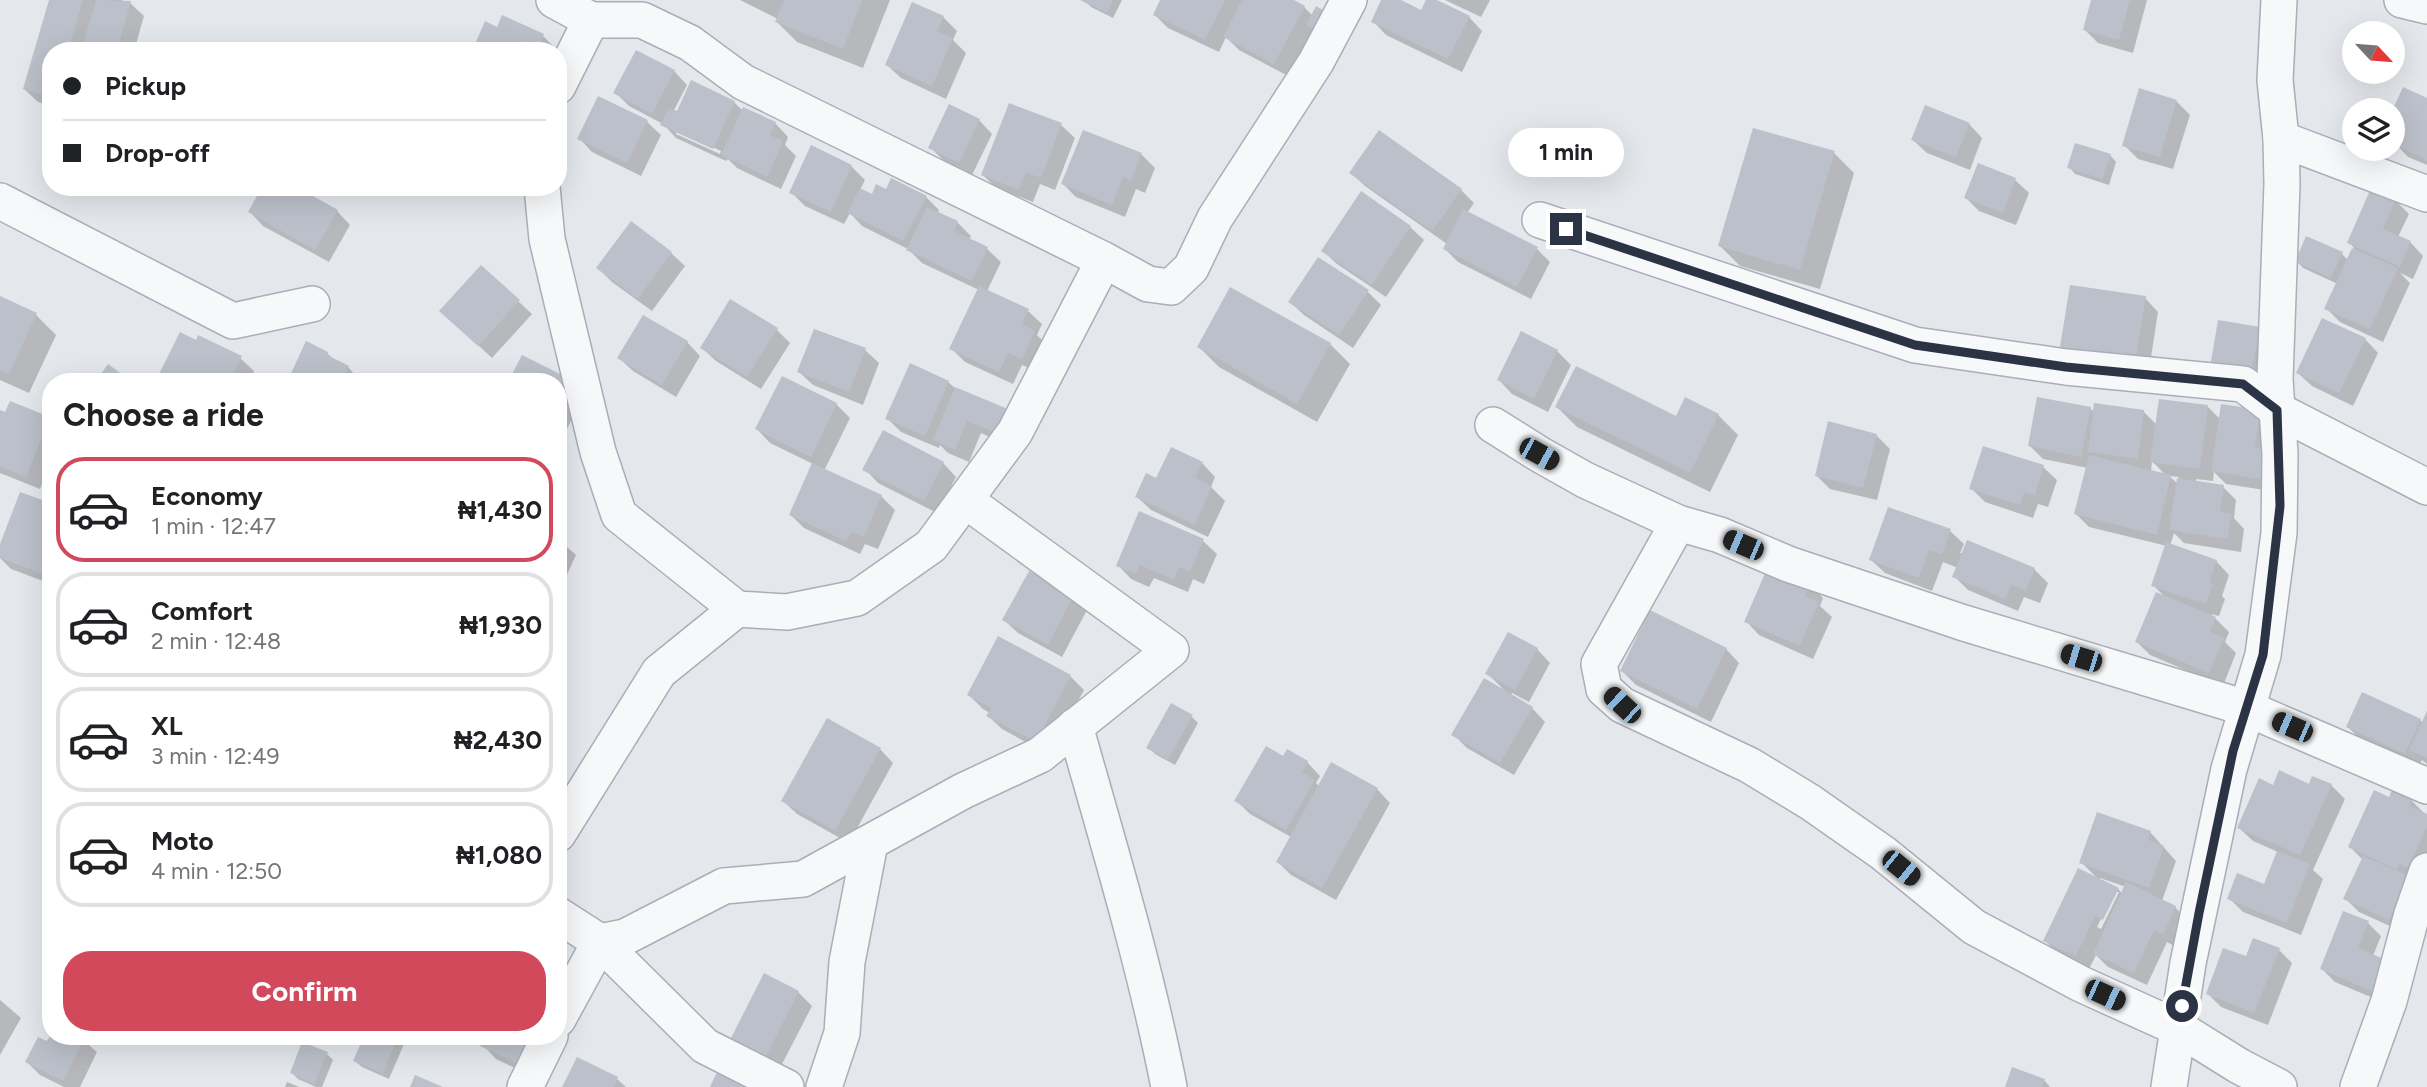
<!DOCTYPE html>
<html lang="en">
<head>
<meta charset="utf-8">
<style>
	body { margin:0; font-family:Figtree,sans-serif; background:#f2f2f2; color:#202124; height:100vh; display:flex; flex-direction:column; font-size:26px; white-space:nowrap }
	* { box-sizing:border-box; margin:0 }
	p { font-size:23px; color:#757577 }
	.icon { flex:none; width:38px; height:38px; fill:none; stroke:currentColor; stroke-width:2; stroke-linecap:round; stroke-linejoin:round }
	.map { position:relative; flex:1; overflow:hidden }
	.side { position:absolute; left:42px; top:373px; width:525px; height:672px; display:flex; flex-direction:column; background:#fff; border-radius:28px; box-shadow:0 7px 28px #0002 }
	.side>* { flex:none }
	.guide { position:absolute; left:42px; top:42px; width:525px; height:154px; border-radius:28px; box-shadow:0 7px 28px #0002; display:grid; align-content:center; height:154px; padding:0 21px; background:#fff }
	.needle { width:46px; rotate:116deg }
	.tools { position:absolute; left:2342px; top:21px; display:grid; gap:14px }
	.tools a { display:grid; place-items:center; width:63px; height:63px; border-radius:50%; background:#fff; box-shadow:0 7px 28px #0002; font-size:35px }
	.end { position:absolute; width:32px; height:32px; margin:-16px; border:9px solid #2b3445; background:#fff; box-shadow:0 0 0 4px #fff }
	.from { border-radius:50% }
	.bubble { position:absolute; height:49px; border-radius:24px; background:#fff; box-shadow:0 7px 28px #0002; font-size:23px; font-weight:700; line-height:49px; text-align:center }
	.car { position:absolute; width:21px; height:42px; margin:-21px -10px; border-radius:9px; box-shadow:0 0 5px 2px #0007; background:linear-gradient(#222 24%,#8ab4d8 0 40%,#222 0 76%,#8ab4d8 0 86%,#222 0) }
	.guide b { display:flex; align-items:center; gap:24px; height:66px; font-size:26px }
	.guide b+b { border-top:2px solid #e0e0e0 }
	.guide i { width:18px; height:18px; background:#202124 }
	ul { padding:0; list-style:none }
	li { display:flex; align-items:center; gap:21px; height:105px; margin:0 14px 10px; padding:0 7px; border:4px solid #e0e0e0; border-radius:28px }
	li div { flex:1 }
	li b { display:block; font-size:26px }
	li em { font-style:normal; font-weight:700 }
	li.on { border-color:#d1495b }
	li>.icon { width:63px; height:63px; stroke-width:1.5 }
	h2 { padding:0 21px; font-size:32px; line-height:84px }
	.action { display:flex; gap:14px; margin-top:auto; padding:14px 21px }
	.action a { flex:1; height:80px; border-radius:28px; background:#d1495b; color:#fff; font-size:28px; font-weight:700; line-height:80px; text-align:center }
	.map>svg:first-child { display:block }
</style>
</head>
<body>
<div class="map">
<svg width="2427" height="1087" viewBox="0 0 2427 1087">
	<rect width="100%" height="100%" fill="#e4e7ec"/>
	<g fill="#0003" fill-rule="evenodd">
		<polygon points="51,0 121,0 130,3 144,16 134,51 51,51 51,106 38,102 24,89"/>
		<polygon points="740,0 890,0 863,68 797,42 777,22 778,19"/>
		<polygon points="1084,0 1122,0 1113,18 1091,7"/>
		<polygon points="1160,0 1291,0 1304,7 1313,16 1315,31 1313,30 1288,76 1239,50 1226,37 1219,52 1168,28 1155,15 1161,2"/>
		<polygon points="1383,0 1397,0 1422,12 1428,0 1433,0 1469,17 1482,31 1462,72 1386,35 1373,21"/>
		<polygon points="1445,0 1490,0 1481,17"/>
		<polygon points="2093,0 2147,0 2133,53 2098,43 2085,30"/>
		<polygon points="943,17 957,31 953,40 966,53 946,99 901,78 887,65"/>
		<polygon points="498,29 543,36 556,49 474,51"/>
		<path d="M674 71 687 85 673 112 678 114 692 82 734 102 743 111 775 123 788 137 785 145 796 156 781 189 737 168 728 159 726 161 676 138 663 124 629 106 616 93ZM676 130 721 151 720 154 676 134Z"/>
		<polygon points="598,98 647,122 661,135 641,176 592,152 579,138"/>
		<polygon points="2427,100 2427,165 2408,157 2395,143 2400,132 2392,124"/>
		<polygon points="2176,101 2190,115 2173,169 2138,159 2124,145"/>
		<polygon points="979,120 992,134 972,175 944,161 930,147"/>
		<polygon points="1969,124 1982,138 1970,170 1927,153 1913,140"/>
		<polygon points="1061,125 1075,138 1055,190 1040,184 1033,202 996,188 983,175"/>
		<polygon points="1834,153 1854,173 1820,289 1740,266 1720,246"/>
		<polygon points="1141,154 1155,168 1145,193 1136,189 1125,217 1076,197 1063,184"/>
		<polygon points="2110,155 2116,162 2109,185 2075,174 2069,167"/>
		<polygon points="1979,165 2015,180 2029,193 2016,225 1979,211 1966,198"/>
		<polygon points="851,166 865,180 860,190 872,197 887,191 926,197 939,210 938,213 957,222 971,236 969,240 987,249 1001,262 987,291 1028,311 1042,324 1037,335 1047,345 1035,371 1022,365 1013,384 965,362 952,349 979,290 922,263 908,249 862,226 850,213 844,224 805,206 791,192"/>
		<polygon points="1351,173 1461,190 1474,203 1467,213 1537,249 1550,262 1531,299 1458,262 1445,249 1447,244 1365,186"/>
		<polygon points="2395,200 2409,214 2398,237 2410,242 2423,256 2413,279 2400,273 2410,283 2383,342 2340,322 2327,309 2338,284 2303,268 2297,261 2342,254 2349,261 2354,248 2349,242"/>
		<polygon points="337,211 350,225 329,262 263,226 250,212"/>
		<polygon points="1410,227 1424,240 1386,297 1337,264 1323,251"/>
		<polygon points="671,253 685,266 652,311 612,282 598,268"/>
		<polygon points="1368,292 1381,305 1353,348 1304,315 1290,302"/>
		<polygon points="0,298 36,315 56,335 29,393 0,380"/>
		<polygon points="2145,298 2158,312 2149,371 2076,360 2062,347"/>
		<polygon points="518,301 532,314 492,358 455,324"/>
		<polygon points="776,329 790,343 761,389 716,361 702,348"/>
		<polygon points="2259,329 2264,387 2225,380"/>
		<polygon points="1521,334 1557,351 1571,365 1548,412 1512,394 1499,380"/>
		<polygon points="2365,339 2378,353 2353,406 2312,386 2298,373"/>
		<polygon points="687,342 700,356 676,397 633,371 619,358"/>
		<polygon points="1330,344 1350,364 1317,422 1219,367 1199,347"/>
		<polygon points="865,350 879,363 863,405 813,385 799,372"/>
		<polygon points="327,353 336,362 348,367 361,382 289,382"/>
		<polygon points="522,357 584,395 562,439 558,437 558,382"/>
		<polygon points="240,358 254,371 249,382 157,382"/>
		<polygon points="408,375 422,382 405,382"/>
		<polygon points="948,382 955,388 1018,449 981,433 969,462 948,453 940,445 939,448 901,432 887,418"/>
		<polygon points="836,404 850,418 824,471 881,496 895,510 878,549 865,544 860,554 804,528 791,515 813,464 770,443 757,429"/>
		<polygon points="1557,407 1676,418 1718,415 1738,435 1710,492 1577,427"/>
		<path d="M2208 407 2221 420 2260 412 2277 492 2226 484 2214 472 2213 481 2196 479V482L2223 487 2236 500 2234 518 2244 529 2241 552 2184 543 2174 533 2170 546 2216 561 2229 575 2222 596 2225 599 2219 616 2211 614 2229 632 2225 642 2236 653 2223 686 2150 655 2137 642 2166 598 2153 585 2167 546 2089 527 2076 514 2088 468 2043 459 2029 445 2090 408 2095 413 2143 411 2157 425ZM2152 462 2156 465 2166 476 2151 472ZM2169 476 2179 477 2178 484Z"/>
		<polygon points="0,412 51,420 51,461 40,489 0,473"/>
		<polygon points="1876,435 1890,449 1877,500 1830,489 1817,476"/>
		<polygon points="943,463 956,477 937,513 878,483 865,469"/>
		<polygon points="1202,463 1215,477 1211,487 1225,501 1208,537 1151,510 1137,497 1157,480"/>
		<polygon points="2043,467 2057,480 2048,507 2038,504 2033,518 1985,502 1971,488"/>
		<polygon points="51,505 51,584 11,569 0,558 0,549"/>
		<polygon points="1950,531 1964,544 1960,553 2034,569 2048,583 2040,603 2024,597 2018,611 1968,590 1955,577 1958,568 1943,562 1932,591 1885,573 1871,560"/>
		<polygon points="558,539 576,555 558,594"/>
		<polygon points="1203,541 1217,554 1204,584 1193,579 1188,592 1154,578 1149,587 1131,579 1118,565"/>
		<polygon points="1810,584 1823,598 1820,606 1832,617 1813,659 1759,635 1746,621"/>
		<polygon points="1073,597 1087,610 1062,657 1018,633 1004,620"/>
		<polygon points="1537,649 1550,663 1529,702 1512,693 1510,696 1532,708 1545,722 1514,775 1467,748 1453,734 1506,692 1487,673"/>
		<polygon points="1726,649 1739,663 1711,722 1636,685 1622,671"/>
		<polygon points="1070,676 1084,690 1049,755 1002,729 988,716 990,713 983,709 969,695"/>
		<polygon points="1172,706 1192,717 1198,723 1175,765 1155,754 1149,747"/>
		<polygon points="2427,715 2427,764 2422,760 2419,766 2361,740 2348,727 2420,720 2423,723"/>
		<polygon points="880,749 893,763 849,843 797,814 783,801"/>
		<polygon points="1283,759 1307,762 1320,776 1316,783 1319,786 1377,789 1390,803 1336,900 1291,875 1278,862 1291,837 1250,814 1236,800"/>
		<polygon points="2313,778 2331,785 2345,799 2313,870 2323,879 2301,935 2243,912 2229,898 2265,886 2278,852 2253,841 2239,828 2274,787 2310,786"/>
		<polygon points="2390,799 2411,800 2427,816 2427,868 2403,932 2359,912 2345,898 2363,860 2350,847"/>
		<path d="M2150 832 2176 861 2162 901 2175 907 2188 921 2176 947 2167 942 2147 985 2108 967 2096 955 2089 969 2059 954 2045 941 2098 879 2081 862ZM2100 878 2126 887 2123 894 2118 889 2099 880ZM2115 892H2119L2101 929 2097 927Z"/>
		<polygon points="2368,923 2381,936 2373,956 2385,1003 2335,982 2322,969"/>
		<polygon points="2279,950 2292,963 2268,1025 2221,1007 2208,994 2247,958"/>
		<polygon points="765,975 798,992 812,1006 779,1070 745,1053"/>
		<polygon points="0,1000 21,1018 0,1055"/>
		<polygon points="52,1036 78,1036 97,1052 80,1087 64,1087 40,1075 27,1062 48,1044"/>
		<polygon points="365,1036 394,1036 404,1044 389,1079 362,1067 355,1061"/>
		<polygon points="410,1036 434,1036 430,1045"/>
		<polygon points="487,1036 534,1077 496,1059 483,1045"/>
		<polygon points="327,1054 333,1060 322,1087 316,1087 298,1079 292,1073"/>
		<polygon points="578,1059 617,1079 626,1087 564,1087"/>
		<polygon points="2044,1080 2050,1087 2007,1087"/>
		<polygon points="287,1082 299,1087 285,1087"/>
	</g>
	<g fill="#bbc0ca">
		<polygon points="49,0 83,0 68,51 51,51 51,97 23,89"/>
		<polygon points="96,0 131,1 117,51 81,51"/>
		<polygon points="784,0 862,0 843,49 775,22"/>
		<polygon points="1080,0 1113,0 1107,13"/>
		<polygon points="1160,0 1225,0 1205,40 1153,15"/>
		<polygon points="1242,0 1294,0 1305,6 1274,64 1223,37"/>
		<polygon points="1381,0 1401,0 1421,10 1426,0 1437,0 1470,16 1448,59 1371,22"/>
		<polygon points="2091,0 2130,0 2119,40 2083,30"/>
		<polygon points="912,2 944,16 937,31 953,38 932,86 885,65"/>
		<polygon points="1316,6 1332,15 1322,34 1306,25"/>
		<polygon points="502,15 544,34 538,48 543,51 472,51 485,21 497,27"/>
		<polygon points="636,50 675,70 652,114 613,93"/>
		<polygon points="691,80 735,101 713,149 660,125 669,108 677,111"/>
		<polygon points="2403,87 2427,98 2427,160 2393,144 2400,128 2392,124 2392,111"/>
		<polygon points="2139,88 2177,100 2160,157 2122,146"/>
		<polygon points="598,96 648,120 627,163 577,139"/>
		<polygon points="1009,103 1062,123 1041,178 1026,172 1019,190 981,175"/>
		<polygon points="949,104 980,119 959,163 928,148"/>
		<polygon points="1925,105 1970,123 1956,157 1911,140"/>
		<polygon points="743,107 776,122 770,135 783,141 767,177 721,155"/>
		<polygon points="1753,128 1835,151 1800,270 1718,246"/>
		<polygon points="1083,130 1142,153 1131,181 1123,177 1112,205 1061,184"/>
		<polygon points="1379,130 1462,189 1432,231 1349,173"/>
		<polygon points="2075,143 2111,154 2102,179 2067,168"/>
		<polygon points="811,145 852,165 831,212 789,193"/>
		<polygon points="1978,163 2016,178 2003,213 1964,198"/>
		<polygon points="891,178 927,196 903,241 847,213 860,188 872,194 876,184 886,189"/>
		<polygon points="262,187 297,187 338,210 315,250 248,212"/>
		<polygon points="2371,188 2396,199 2383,229 2411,241 2400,267 2347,243"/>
		<polygon points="1361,191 1411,226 1372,285 1321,251"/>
		<polygon points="927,207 958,221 954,231 988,247 972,281 906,250"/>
		<polygon points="1463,209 1538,247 1517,287 1443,249"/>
		<polygon points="631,221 672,252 638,299 596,268"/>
		<polygon points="2306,236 2343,252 2331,278 2295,262"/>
		<polygon points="2352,248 2398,268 2370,329 2324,309"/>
		<polygon points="1318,257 1369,290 1339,335 1288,302"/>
		<polygon points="481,265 520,300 478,346 439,311"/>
		<polygon points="2070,285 2146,296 2136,358 2060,347"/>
		<polygon points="979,286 1029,309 1022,324 1035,331 1022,359 1008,353 999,372 949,349"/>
		<polygon points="1230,287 1331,343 1297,404 1197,347"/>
		<polygon points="0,296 37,313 9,374 0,370"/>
		<polygon points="730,299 778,328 747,377 700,348"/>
		<polygon points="643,315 688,341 662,385 617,358"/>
		<polygon points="2322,318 2366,338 2339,393 2296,373"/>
		<polygon points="2218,320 2260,327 2251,375 2210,367"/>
		<polygon points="814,329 866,348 849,392 797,372"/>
		<polygon points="1521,331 1558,350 1534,399 1497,380"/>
		<polygon points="180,332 196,340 198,335 242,356 229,382 155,382"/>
		<polygon points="306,341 328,352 327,355 349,366 342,382 287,382"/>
		<polygon points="522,355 572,380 558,407 558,382 508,382"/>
		<polygon points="910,363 949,381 925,436 885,419"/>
		<polygon points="108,364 132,382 95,382"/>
		<polygon points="1576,366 1676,416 1685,397 1719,414 1690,473 1555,407"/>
		<polygon points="782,376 837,403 811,457 755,429"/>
		<polygon points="955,387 1015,412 1004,436 967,421 955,450 933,440"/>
		<polygon points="2037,397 2091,407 2081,457 2028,446"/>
		<polygon points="2159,399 2208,405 2200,469 2150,462"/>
		<polygon points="10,401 50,417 26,477 0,466 0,410 5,412"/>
		<polygon points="2094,403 2144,410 2138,459 2088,452"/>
		<polygon points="2221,404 2261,410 2255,447 2269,449 2264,480 2211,471"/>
		<polygon points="1828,421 1877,434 1863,488 1815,476"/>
		<polygon points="883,430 944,462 924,501 862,470"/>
		<polygon points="1983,446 2044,465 2035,495 2024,492 2020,505 1969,489"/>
		<polygon points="1171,447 1203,462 1195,478 1212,486 1195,525 1135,497 1146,473 1156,478"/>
		<polygon points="2089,455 2171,475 2157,535 2074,514"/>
		<polygon points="812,463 882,495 864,537 851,532 846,541 789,515"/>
		<polygon points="2177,478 2224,485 2220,512 2232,514 2227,539 2169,530"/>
		<polygon points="20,492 51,503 51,540 48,547 51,548 51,577 0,558 0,544"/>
		<polygon points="1888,507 1951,529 1942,554 1929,550 1919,578 1869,560"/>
		<polygon points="1139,511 1204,539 1190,572 1179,567 1174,580 1140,565 1135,574 1116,566"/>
		<polygon points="1967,540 2035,568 2026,591 2011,585 2005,599 1952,577"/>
		<polygon points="2166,542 2217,560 2209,583 2213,584 2206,604 2151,586"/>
		<polygon points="1769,564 1811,583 1805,596 1819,602 1800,646 1744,622"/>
		<polygon points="1029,571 1074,595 1048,645 1002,620"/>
		<polygon points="2156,592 2216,617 2210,632 2224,638 2209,673 2135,642"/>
		<polygon points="1650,610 1727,648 1697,709 1620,671"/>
		<polygon points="1508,632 1538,648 1515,690 1485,674"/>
		<polygon points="998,636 1071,675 1036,742 986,716 991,708 967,695"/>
		<polygon points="1484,678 1533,707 1500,763 1451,735"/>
		<polygon points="2362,692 2421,719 2405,754 2346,727"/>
		<polygon points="1171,703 1193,715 1168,760 1146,748"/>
		<polygon points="2427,711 2427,758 2409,750"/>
		<polygon points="827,718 881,748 835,831 781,801"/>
		<polygon points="1266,746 1283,756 1287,749 1308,761 1302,772 1315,780 1286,830 1234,801"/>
		<polygon points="1331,762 1378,788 1322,888 1276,862"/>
		<polygon points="2279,770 2309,784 2312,776 2332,784 2300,855 2237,828 2259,778 2273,785"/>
		<polygon points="2374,790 2389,797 2392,790 2412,799 2409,806 2427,814 2427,826 2408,868 2399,864 2397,870 2348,847"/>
		<polygon points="2097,812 2151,831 2148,840 2164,846 2149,888 2079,863"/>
		<polygon points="2277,851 2310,864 2287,923 2227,899 2237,873 2264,884"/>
		<polygon points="2363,856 2408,876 2389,920 2343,899"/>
		<polygon points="2078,868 2119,888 2103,920 2095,916 2076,956 2043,941"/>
		<polygon points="2126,882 2176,906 2163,935 2154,930 2134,973 2093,954"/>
		<polygon points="2343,911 2369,921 2358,948 2384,959 2372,991 2320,969"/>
		<polygon points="2253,938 2280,948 2254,1013 2206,994 2223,948 2246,956"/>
		<polygon points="764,973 799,991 765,1058 730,1040"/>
		<polygon points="50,1036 85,1037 63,1081 25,1062 38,1037 47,1041"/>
		<polygon points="364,1036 398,1036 383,1074 353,1061"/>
		<polygon points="485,1036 535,1036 520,1065 480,1046"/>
		<polygon points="302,1042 328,1052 314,1084 290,1073"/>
		<polygon points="577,1057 618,1077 614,1087 562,1087"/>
		<polygon points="2012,1067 2045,1079 2042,1087 2005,1087"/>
		<polygon points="717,1072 748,1087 710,1087"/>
		<polygon points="415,1075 443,1087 410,1087"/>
	</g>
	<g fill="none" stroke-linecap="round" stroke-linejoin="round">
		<g stroke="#a9aeb7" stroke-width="38">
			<g id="minor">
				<polyline points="2402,0 2427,6"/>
				<polyline points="558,86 591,20"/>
				<polyline points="2281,139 2427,194"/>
				<polyline points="542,187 547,239 598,452 619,515 737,609 787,612 857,598 931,546 1015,432 1104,260 743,82 690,43 642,20 591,20 554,0"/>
				<polyline points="0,201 233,321 312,304"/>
				<polyline points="1540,220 1915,345 2066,367 2243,384 2277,410 2427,487"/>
				<polyline points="1104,260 1148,284 1171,287 1191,268 1215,218 1316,62 1349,0"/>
				<polyline points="1493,425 1539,454 1585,480 1678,523 1720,535 1788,564 1964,623 2246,708 2427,786"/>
				<polyline points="1678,523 1599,664 1604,689 1622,705 1749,765 1810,802 1883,853 1974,927 2081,984 2178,1028 2239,1066 2279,1087"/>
				<path d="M1075 726C1109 846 1145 965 1169 1087"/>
				<polyline points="558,834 659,672 737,609"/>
				<polyline points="558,915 600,942 705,1046 786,1087"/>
				<polyline points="558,1019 600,942 625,937 724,886 803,879 963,791 1040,755 1171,650 965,500"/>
				<polyline points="525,1087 550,1036"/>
				<polyline points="824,1087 842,1033 847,962 870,843"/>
				<polyline points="2169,1087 2188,963 2229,769 2263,655 2279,533 2280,454 2275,379 2282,184 2281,139 2275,80 2279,0"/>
				<polyline points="2358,1087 2389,1001 2412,914 2427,871"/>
			</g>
		</g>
		<use href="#minor" stroke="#f7f8fa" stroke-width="35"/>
	</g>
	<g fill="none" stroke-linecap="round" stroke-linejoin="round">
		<polyline stroke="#2b3445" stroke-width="9" points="1566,229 1915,345 2066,367 2243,384 2277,410 2280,506 2263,655 2233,751 2199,913 2182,1006"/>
	</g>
</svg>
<div class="tools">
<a><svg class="needle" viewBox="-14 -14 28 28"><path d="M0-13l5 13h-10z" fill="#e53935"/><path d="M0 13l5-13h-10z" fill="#757577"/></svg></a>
<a><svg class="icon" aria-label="layers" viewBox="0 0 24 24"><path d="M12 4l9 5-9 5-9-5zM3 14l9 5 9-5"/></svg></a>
</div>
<i class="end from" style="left:2182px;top:1006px"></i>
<i class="end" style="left:1566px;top:229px"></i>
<div class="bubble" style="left:1508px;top:128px;width:116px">1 min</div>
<i class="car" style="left:1539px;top:454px;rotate:119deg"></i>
<i class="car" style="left:1743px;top:545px;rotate:293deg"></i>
<i class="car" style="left:2081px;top:658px;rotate:287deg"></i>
<i class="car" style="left:1622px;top:705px;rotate:313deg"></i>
<i class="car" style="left:2292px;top:727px;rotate:293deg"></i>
<i class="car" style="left:1901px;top:868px;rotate:129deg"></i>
<i class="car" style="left:2105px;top:995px;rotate:115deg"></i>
<div class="guide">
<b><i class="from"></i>Pickup</b>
<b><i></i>Drop-off</b>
</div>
<section class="side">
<h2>Choose a ride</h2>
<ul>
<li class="on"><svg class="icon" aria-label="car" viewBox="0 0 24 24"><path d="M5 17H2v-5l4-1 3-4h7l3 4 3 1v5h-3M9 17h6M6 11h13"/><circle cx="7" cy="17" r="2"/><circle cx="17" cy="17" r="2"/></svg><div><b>Economy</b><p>1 min · 12:47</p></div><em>₦1,430</em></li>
<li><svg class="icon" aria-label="car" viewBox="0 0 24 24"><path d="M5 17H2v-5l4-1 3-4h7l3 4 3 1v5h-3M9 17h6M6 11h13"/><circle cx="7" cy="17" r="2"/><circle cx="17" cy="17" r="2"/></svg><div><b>Comfort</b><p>2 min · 12:48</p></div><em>₦1,930</em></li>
<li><svg class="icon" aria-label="car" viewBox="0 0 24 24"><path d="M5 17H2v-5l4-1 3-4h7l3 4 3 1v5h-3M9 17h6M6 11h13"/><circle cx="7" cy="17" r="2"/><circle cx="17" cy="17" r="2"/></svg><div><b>XL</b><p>3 min · 12:49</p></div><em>₦2,430</em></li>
<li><svg class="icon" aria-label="car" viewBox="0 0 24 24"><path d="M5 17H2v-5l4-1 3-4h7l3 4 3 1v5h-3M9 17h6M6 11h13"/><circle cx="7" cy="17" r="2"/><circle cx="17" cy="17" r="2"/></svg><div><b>Moto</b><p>4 min · 12:50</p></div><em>₦1,080</em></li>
</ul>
<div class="action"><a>Confirm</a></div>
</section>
</div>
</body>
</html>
